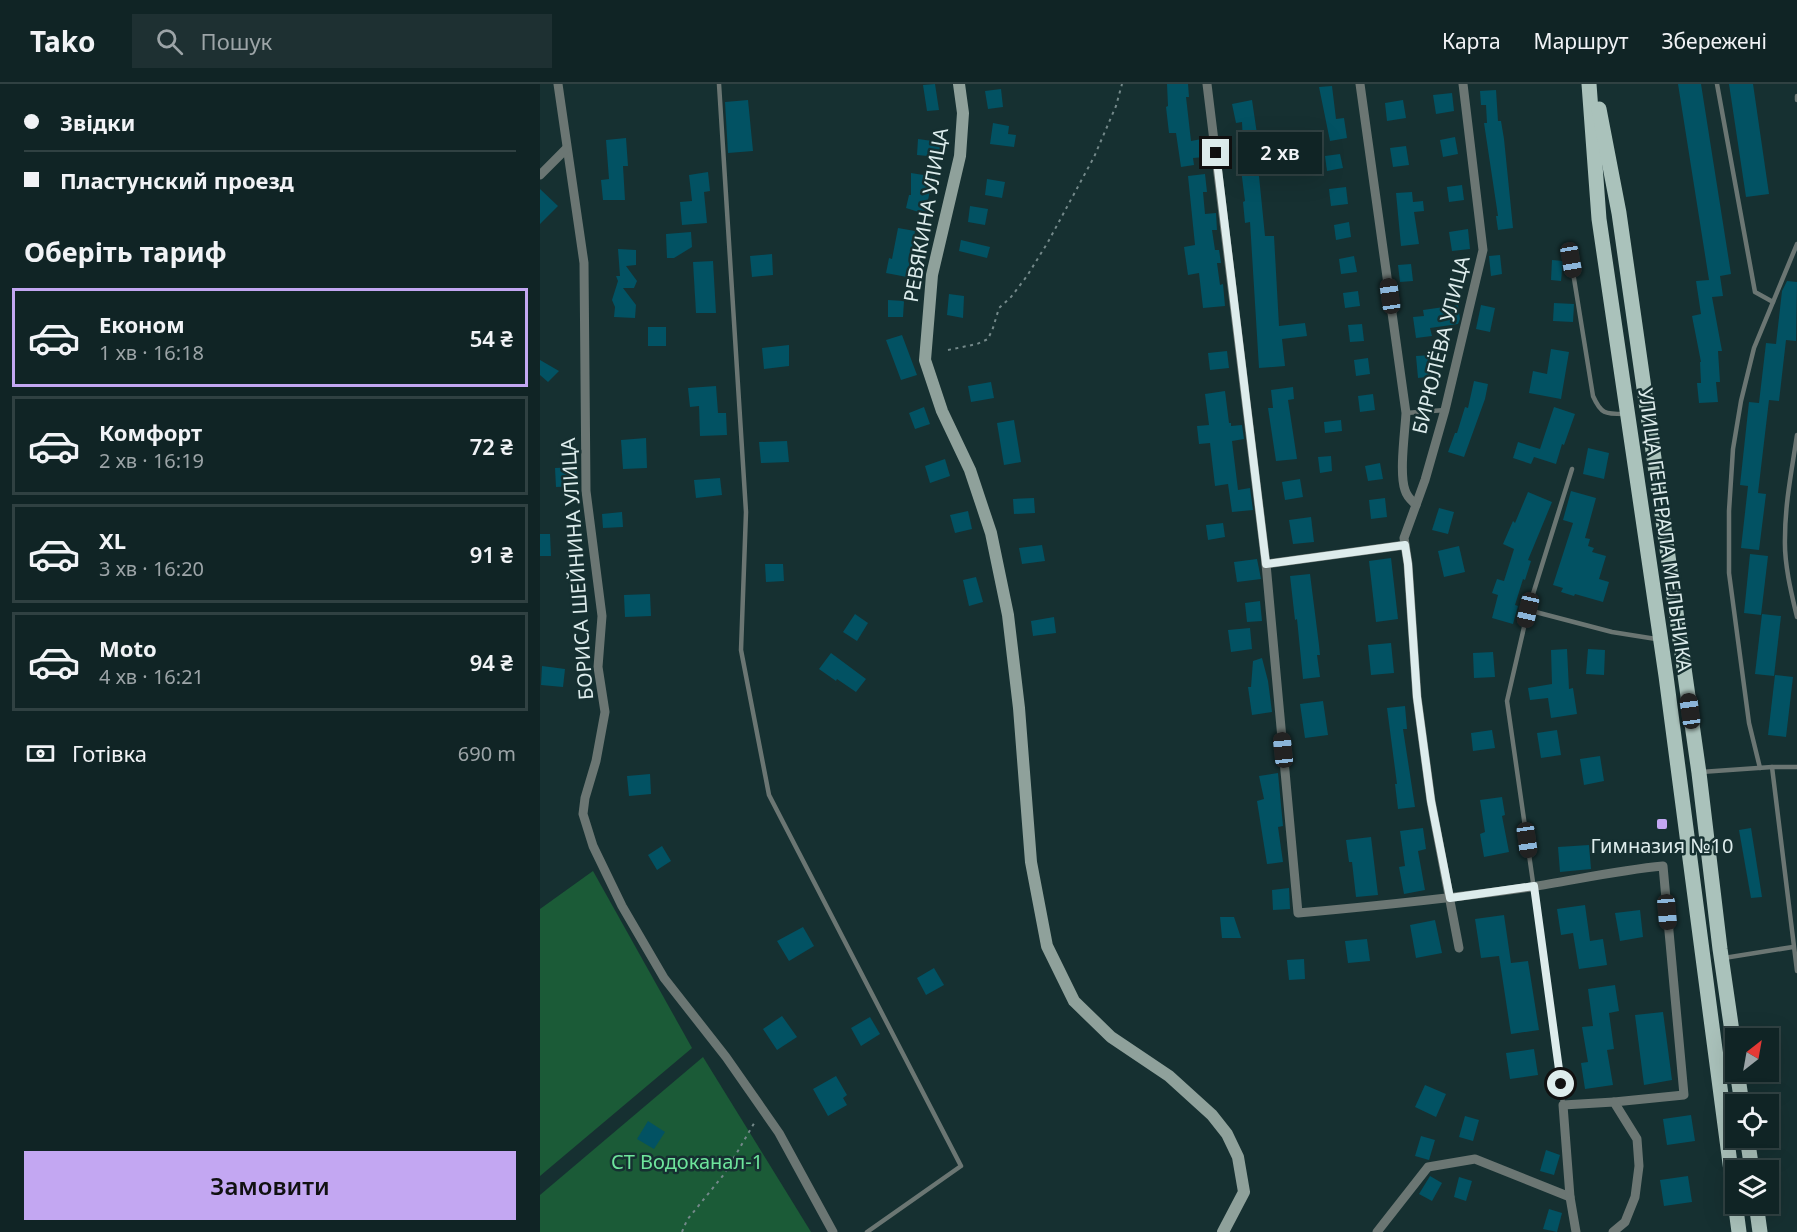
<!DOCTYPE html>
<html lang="uk">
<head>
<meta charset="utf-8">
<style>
	body { margin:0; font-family:"Noto Sans",sans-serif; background:#1e3032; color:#f1f3f6; height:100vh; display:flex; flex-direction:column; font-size:22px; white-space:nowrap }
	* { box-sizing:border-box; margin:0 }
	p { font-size:20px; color:#9ca4a7 }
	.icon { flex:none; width:33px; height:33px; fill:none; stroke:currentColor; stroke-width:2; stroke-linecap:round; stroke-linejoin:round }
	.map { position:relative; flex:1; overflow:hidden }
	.side { display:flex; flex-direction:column; background:#102425; width:540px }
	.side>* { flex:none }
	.hud { display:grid; align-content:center; height:132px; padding:0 24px; background:#102425 }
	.needle { width:39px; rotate:31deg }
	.buttons { position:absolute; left:1185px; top:944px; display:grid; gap:12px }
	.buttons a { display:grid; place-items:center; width:54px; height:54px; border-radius:0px; background:#102425; box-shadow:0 6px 24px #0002,0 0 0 2px #304142; font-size:30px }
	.end { position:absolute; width:27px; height:27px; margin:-14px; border:8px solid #ddecec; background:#111; box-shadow:0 0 0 3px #111 }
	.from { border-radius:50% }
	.bubble { position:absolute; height:42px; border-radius:0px; background:#102425; box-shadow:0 6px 24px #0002,0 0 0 2px #304142; font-size:20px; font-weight:600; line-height:42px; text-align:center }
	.car { position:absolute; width:18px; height:36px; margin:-18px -9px; border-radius:8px; box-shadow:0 0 4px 2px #0007; background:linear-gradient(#222 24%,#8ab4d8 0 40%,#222 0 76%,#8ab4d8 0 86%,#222 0) }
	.hud b { display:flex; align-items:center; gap:21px; height:57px; font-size:22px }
	.hud b+b { border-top:2px solid #304142 }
	.hud i { width:15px; height:15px; background:#f1f3f6 }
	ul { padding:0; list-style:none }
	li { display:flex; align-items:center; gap:18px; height:99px; margin:0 12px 9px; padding:0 12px; border:3px solid #304142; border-radius:0px }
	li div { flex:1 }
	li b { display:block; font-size:22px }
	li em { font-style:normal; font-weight:600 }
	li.on { border-color:#c3a7f2 }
	li>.icon { width:54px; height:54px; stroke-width:1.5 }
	h2 { padding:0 24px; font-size:27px; line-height:72px }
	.pay { display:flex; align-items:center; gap:15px; height:66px; padding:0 24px; font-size:22px }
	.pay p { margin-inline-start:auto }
	.primary-button { display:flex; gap:12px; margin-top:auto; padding:12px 24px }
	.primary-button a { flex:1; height:69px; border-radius:0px; background:#c3a7f2; color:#111; font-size:24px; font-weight:600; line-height:69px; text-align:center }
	header { display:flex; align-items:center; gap:36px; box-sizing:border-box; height:84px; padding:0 30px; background:#102425; border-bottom:2px solid #304142 }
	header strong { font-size:28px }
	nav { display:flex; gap:33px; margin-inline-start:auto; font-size:21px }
	.search { width:420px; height:54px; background:#1e3032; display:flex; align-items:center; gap:15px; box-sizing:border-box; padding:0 21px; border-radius:0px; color:#9ca4a7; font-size:22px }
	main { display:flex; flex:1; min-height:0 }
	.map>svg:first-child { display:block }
</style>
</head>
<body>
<header>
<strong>Tako</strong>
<div class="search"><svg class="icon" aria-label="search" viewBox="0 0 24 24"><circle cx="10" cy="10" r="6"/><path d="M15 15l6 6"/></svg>Пошук</div>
<nav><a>Карта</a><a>Маршрут</a><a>Збережені</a></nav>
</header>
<main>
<section class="side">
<div class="hud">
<b><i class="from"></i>Звідки</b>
<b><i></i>Пластунский проезд</b>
</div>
<h2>Оберіть тариф</h2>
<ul>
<li class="on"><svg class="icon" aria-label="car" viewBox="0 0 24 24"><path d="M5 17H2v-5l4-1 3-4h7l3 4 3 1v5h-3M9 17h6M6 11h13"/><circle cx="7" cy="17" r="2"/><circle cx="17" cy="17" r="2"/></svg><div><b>Економ</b><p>1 хв · 16:18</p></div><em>54 ₴</em></li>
<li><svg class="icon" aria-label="car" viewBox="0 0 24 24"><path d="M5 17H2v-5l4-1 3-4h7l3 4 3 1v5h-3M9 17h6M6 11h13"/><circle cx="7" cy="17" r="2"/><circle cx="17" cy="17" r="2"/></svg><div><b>Комфорт</b><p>2 хв · 16:19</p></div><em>72 ₴</em></li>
<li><svg class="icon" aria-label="car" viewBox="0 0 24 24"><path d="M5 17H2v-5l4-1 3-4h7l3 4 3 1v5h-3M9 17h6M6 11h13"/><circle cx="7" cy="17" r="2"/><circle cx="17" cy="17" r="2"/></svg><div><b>XL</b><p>3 хв · 16:20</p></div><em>91 ₴</em></li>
<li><svg class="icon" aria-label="car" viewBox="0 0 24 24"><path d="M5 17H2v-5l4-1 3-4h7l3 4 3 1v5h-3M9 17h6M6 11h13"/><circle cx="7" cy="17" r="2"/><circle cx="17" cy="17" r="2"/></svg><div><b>Moto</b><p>4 хв · 16:21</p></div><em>94 ₴</em></li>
</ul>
<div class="pay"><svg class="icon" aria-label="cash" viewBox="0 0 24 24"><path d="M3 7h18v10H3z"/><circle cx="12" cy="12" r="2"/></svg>Готівка<p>690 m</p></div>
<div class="primary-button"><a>Замовити</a></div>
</section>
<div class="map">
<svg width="1257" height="1148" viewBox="0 0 1257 1148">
	<rect width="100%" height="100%" fill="#163031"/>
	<g fill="#1b5b37">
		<polygon points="53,787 152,964 0,1092 0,825"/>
		<polygon points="163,973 271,1148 0,1148 0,1111"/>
	</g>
	<g fill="#025263">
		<polygon points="395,0 399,26 387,27 383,1"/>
		<polygon points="627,0 648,0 649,13 646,13 651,57 662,55 664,73 653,74 654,81 641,83 636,49 629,49 626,23 628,22"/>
		<polygon points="1138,0 1161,0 1191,190 1180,192 1183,212 1172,213 1182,267 1178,267 1180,298 1176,298 1178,318 1159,319 1157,299 1161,299 1160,278 1161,278 1152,232 1161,230 1156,197 1169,196"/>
		<polygon points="1189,0 1213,0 1229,110 1206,113"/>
		<polygon points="792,2 796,35 804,34 807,54 790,57 779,3"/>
		<polygon points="461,5 463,23 448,25 445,7"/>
		<polygon points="956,6 958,37 961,37 964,55 973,144 958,146 956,132 958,132 944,39 947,39 946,21 941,21 940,7"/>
		<polygon points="912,9 914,27 896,30 893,11"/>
		<polygon points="208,16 213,67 188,69 185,18"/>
		<polygon points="712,16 717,50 723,50 724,71 717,72 725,152 734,152 739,242 765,239 767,252 742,255 745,282 719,284 710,138 705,139 703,118 705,117 701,85 704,84 702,38 696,39 692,20"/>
		<polygon points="863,16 866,34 847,37 845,19"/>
		<polygon points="453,39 469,42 468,50 476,51 474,63 450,60"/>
		<polygon points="915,53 918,70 903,73 900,56"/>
		<polygon points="86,54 88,82 83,82 85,116 63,116 61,96 69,95 66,56"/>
		<polygon points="378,55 400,58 399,73 377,71"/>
		<polygon points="866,62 869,81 853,83 850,64"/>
		<polygon points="800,70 803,84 787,87 785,72"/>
		<polygon points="168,88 170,107 164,108 167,139 142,141 140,118 152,117 149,91"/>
		<polygon points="371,89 396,93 394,103 391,102 385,130 366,124 369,111 371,111"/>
		<polygon points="665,90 667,108 663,108 665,130 676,129 677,146 672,146 675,166 679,166 681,179 677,179 680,201 683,200 685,222 663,224 659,189 648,191 644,163 655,161 648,92"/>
		<polygon points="447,95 465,98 462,114 445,111"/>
		<polygon points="922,101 924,116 909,118 907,103"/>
		<polygon points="806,103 808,120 791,122 789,105"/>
		<polygon points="0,105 18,122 0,140"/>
		<polygon points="872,108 873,118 883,117 884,127 874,128 879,160 861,162 856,109"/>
		<polygon points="430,122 448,125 445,141 428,138"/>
		<polygon points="809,138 811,153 796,156 794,141"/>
		<polygon points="358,144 375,147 367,193 346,189 349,174 352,175"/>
		<polygon points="928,145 930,165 912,167 909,148"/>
		<polygon points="151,148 152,163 134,174 127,174 126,150"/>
		<polygon points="421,156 450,163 447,174 419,167"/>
		<polygon points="78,165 96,166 96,181 86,182 97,197 94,204 83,204 96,221 95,234 74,233 75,223 72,216 78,197 76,192 80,192"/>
		<polygon points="232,170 233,191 212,193 210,172"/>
		<polygon points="960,171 962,190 951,192 949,172"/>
		<polygon points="814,172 817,188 801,190 799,175"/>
		<polygon points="1012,176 1023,177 1021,197 1011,196"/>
		<polygon points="173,177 176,229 156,229 153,178"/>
		<polygon points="871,180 873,197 860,198 858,181"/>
		<polygon points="1247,197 1257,198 1256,257 1246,256 1239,317 1229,316 1218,409 1226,410 1219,466 1201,464 1208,402 1200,401 1209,318 1219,319 1226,259 1236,260 1242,207"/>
		<polygon points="818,207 820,222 805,224 803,209"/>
		<polygon points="409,210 424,212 423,234 407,231"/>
		<polygon points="348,216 364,217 363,233 348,233"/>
		<polygon points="1014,219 1034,220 1033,238 1013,237"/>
		<polygon points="918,221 920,235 918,240 890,244 892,252 876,254 873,233 884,232 883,226"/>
		<polygon points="941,221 955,224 950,248 936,245"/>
		<polygon points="822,240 824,257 810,258 808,241"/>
		<rect x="108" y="243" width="18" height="19"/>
		<polygon points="362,251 377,291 361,296 346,256"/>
		<polygon points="249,261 249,282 224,285 222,264"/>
		<polygon points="1011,265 1029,268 1021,315 989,309 993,287 1007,290"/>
		<polygon points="687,267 689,284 670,286 668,269"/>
		<polygon points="892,271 895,292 878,294 876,272"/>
		<polygon points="828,274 830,290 816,292 814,276"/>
		<polygon points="0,276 19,287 8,298 0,291"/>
		<polygon points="934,297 948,300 945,315 924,373 908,368 915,349 917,349 925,323 928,324"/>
		<polygon points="451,298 454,314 431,318 428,302"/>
		<polygon points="176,302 178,329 186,329 187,351 160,352 159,322 150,323 148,304"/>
		<polygon points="753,303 754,315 748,316 757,375 736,377 728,324 733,324 731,306"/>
		<polygon points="685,307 689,339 691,339 691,342 702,341 704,355 692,357 698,406 710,404 713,426 692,428 688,400 675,402 670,359 659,360 657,342 669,341 665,310"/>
		<polygon points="833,310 835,326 820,328 818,312"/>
		<polygon points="384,323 390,340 375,345 369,329"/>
		<polygon points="1014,323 1035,330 1024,361 1022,360 1016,380 994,373 991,380 973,374 978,358 1000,365"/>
		<polygon points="474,336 481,378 464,381 457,339"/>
		<polygon points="801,336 802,347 785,349 784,338"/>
		<polygon points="106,354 107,384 83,385 81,356"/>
		<polygon points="247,357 249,378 221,379 219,358"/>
		<polygon points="1048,364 1069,369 1064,395 1043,390"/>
		<polygon points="791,372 792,387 780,389 778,373"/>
		<polygon points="405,375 410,392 390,399 385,382"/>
		<polygon points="840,379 843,395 828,397 825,382"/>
		<polygon points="36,383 37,402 16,403 15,384"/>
		<polygon points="180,394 182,411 156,414 154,396"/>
		<polygon points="760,395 763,413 745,416 742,398"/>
		<polygon points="1031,407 1056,414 1045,454 1050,455 1048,462 1054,464 1052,468 1066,472 1059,495 1069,498 1063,518 1035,510 1034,512 1021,508 1023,504 1013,501 1033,439 1023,436"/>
		<polygon points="988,408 1012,418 988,476 991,477 985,496 983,495 975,521 978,522 973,540 952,534 958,511 952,509 957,495 964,497 974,465 963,460 973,437 975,439"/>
		<polygon points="494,414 495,429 474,430 473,415"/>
		<polygon points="845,414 847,433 831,435 829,416"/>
		<polygon points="899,424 914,428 908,450 892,446"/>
		<polygon points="428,427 432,445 415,449 410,431"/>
		<polygon points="82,428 83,443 63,444 62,430"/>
		<polygon points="771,433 774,458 753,460 749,436"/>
		<polygon points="683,439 685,453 668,456 666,441"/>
		<polygon points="0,450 10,450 11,472 0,472"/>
		<polygon points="502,461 505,477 482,480 479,464"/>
		<polygon points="919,462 925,488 904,493 898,467"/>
		<polygon points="1210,470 1228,472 1221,531 1204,529"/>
		<polygon points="851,474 858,535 836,538 829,477"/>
		<polygon points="717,475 721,495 697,498 694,478"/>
		<polygon points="225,480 243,480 244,497 226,498"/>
		<polygon points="770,490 779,561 780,571 777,571 780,593 763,595 757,535 755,536 750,492"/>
		<polygon points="436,493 443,518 429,522 423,496"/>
		<polygon points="110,510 111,532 85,533 84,511"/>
		<polygon points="720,517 722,537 707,538 705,519"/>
		<polygon points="315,530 328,539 317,557 303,548"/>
		<polygon points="1222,530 1241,532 1234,592 1215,590"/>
		<polygon points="514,533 516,549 493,552 491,537"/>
		<polygon points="710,544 712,565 691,568 688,546"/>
		<polygon points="851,559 854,589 831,591 828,561"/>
		<polygon points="1027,565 1029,605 1033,604 1037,630 1011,634 1008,614 990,616 988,604 1012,600 1011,566"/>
		<polygon points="1048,565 1065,566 1064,591 1046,590"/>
		<polygon points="953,568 955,593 934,594 933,569"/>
		<polygon points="291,569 326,595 316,608 297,595 296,597 279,585"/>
		<polygon points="722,574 728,597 732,628 712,631 708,603 711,603 713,577"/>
		<polygon points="2,582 25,585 23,603 1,601"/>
		<polygon points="1235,591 1253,593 1246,653 1228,651"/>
		<polygon points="783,617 788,651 765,654 760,620"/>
		<polygon points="865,622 867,645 863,645 875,723 858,725 855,700 857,700 847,624"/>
		<polygon points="952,646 955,664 933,667 931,649"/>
		<polygon points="1017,646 1021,671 1001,674 997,649"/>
		<polygon points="1060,672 1064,697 1044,701 1040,675"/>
		<polygon points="738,689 743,742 738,743 743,778 727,780 717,717 724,715 719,692"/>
		<polygon points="110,690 111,710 89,712 87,692"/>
		<polygon points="962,713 965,731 962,732 969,768 944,773 940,750 945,748 940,716"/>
		<polygon points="883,744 886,765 878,767 885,806 864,810 859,783 865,782 860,747"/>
		<polygon points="1211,744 1222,813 1211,814 1199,746"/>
		<polygon points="831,753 838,811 816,813 812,778 809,778 806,756"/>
		<polygon points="1049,761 1051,785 1020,788 1018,763"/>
		<polygon points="122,762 131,777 117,786 108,771"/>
		<polygon points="749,804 750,825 733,826 732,806"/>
		<polygon points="1045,821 1050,857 1063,855 1067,881 1039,885 1033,849 1021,851 1017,825"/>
		<polygon points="1100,826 1103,853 1080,857 1075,829"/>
		<polygon points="964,831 971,879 988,877 999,946 971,950 959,872 941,874 935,835"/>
		<polygon points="680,833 694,833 701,854 682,854"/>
		<polygon points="895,836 902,869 876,874 870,841"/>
		<polygon points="263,843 274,862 249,877 237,857"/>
		<polygon points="827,855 830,877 808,879 805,857"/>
		<polygon points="764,875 765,895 749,896 747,876"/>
		<polygon points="394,884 404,901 386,911 377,894"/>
		<polygon points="1075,901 1079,927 1069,929 1074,965 1067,966 1073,1001 1045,1005 1041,979 1048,978 1042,943 1053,942 1048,905"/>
		<polygon points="1123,928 1132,996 1104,1001 1095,931"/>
		<polygon points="242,932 257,953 237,966 223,945"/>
		<polygon points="330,933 340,950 321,962 311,944"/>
		<polygon points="994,965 998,991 970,995 966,969"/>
		<polygon points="296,992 307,1011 303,1014 307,1021 288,1032 273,1005"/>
		<polygon points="885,1001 906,1010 896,1033 875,1023"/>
		<polygon points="1151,1031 1155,1057 1127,1061 1123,1035"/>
		<polygon points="925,1032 939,1036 933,1057 919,1053"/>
		<polygon points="108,1037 125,1048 114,1065 97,1055"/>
		<polygon points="881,1052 895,1056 889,1076 875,1072"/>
		<polygon points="1006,1066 1020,1071 1014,1091 1000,1087"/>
		<polygon points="890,1092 902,1099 892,1117 879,1110"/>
		<polygon points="1148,1092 1152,1118 1124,1122 1120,1096"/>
		<polygon points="919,1093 932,1097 926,1117 914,1113"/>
		<polygon points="1009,1125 1022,1129 1017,1148 1003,1145"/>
	</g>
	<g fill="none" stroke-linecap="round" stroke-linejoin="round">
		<g stroke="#74898a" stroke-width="2" stroke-dasharray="3 4.5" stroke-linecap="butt">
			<polyline points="408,266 437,260 448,255 453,244 459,224 471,213 487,192 508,158 554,73 576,22 582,0"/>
			<polyline points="142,1148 147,1136 185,1089 216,1036"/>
		</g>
		<g stroke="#6b7673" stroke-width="4.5">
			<polyline points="179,0 206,428 201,566 229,711 421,1082 327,1148"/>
			<polyline points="1177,0 1215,208 1233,218"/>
			<polyline points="1257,12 1257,16"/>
			<path d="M1031 176 1053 312C1061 330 1065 330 1084 330"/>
			<polyline points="866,329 905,326"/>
			<path d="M1257 351C1252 385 1245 419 1245 454 1244 479 1251 508 1257 533"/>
			<polyline points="988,526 1072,548 1116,555"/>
			<polyline points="1232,683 1257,887"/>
			<polyline points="1220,684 1209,639 1189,489 1189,427 1193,365 1201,317 1214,264 1257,160"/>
			<polyline points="1161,688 1232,683 1257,683"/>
			<polyline points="1184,874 1253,863"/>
			<polyline points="1023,1020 1007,896 967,617 988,526 1032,385"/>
		</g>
		<g stroke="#6b7673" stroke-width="9">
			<polyline points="18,0 44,179 46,407 62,532 58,583 65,628 56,677 45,714 43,730 53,762 82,822 124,894 186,973 239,1049 293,1148"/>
			<polyline points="667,0 726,480 865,461"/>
			<path d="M820 0 866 329C865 348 859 389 865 406 867 413 871 416 876 421L864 454 868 480 877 613 891 717 919 864"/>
			<polyline points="0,91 26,65"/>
			<polyline points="876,421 885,396 905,326 943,166 923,0"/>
			<path d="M726 480 758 829C836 822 914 814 991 803 1035 796 1079 786 1123 782L1144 1011 1074 1018"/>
			<polyline points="837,1148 888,1083 935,1075 1030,1113"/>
			<polyline points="1036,1148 1030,1113 1023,1021 1074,1018 1097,1055 1099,1082 1095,1113 1085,1138 1073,1148"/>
		</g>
		<polyline stroke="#8fa19b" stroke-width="12" points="419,0 423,29 420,72 392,191 385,276 402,327 430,386 451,449 468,531 479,624 491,778 507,862 534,917 571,953 629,992 672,1031 687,1050 698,1073 704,1108 683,1148"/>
		<g stroke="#aac2bb" stroke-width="15">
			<polyline points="1049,0 1059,135 1126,592 1199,1148"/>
			<polyline points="1059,25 1079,129 1159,689 1180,865 1196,975"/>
			<polyline points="1197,987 1202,1020"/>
			<polyline points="1207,1053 1212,1086"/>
			<polyline points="1216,1119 1220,1148"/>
		</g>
	</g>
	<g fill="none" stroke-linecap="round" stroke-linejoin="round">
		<polyline stroke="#ddecec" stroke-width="8" points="676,69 726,480 865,461 868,480 877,613 891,717 910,814 994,802 1021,1000"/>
	</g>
	<rect fill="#c3a7f2" stroke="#163031" stroke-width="2" x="1116" y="734" width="12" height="12" rx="3"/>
	<g text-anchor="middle" stroke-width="5" stroke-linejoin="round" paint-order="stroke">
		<g font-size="20" fill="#ddecec" stroke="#163031">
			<text transform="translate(386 131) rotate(-80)" y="7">РЕВЯКИНА УЛИЦА</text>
			<text transform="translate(901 261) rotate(-76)" y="7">БИРЮЛЁВА УЛИЦА</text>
			<text transform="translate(1125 446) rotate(82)" y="7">УЛИЦА ГЕНЕРАЛА МЕЛЬНИКА</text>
			<text transform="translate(37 485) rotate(-94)" y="7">БОРИСА ШЕЙНИНА УЛИЦА</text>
		</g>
		<g font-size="20" fill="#ddecec" stroke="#163031">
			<text x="1122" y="769">Гимназия №10</text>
		</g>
		<g font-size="20" fill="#6ee59c" stroke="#163031">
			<text x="147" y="1085">СТ Водоканал-1</text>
		</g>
	</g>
</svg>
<div class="buttons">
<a><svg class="needle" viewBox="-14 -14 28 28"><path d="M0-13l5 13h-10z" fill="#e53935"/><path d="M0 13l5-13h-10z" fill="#9ca4a7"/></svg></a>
<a><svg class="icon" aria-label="locate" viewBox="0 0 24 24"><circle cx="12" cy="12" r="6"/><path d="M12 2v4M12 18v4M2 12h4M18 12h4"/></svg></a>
<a><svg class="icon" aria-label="layers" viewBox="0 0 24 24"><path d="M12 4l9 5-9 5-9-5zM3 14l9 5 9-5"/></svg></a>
</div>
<i class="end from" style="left:1021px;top:1000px"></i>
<i class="end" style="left:676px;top:69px"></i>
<div class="bubble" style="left:698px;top:48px;width:84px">2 хв</div>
<i class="car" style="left:1031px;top:176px;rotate:170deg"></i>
<i class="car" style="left:850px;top:212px;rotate:352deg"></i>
<i class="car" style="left:988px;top:526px;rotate:193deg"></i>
<i class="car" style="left:1150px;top:627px;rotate:352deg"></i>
<i class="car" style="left:743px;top:666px;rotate:354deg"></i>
<i class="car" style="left:987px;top:756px;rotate:172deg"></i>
<i class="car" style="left:1127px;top:828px;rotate:175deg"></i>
</div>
</main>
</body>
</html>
